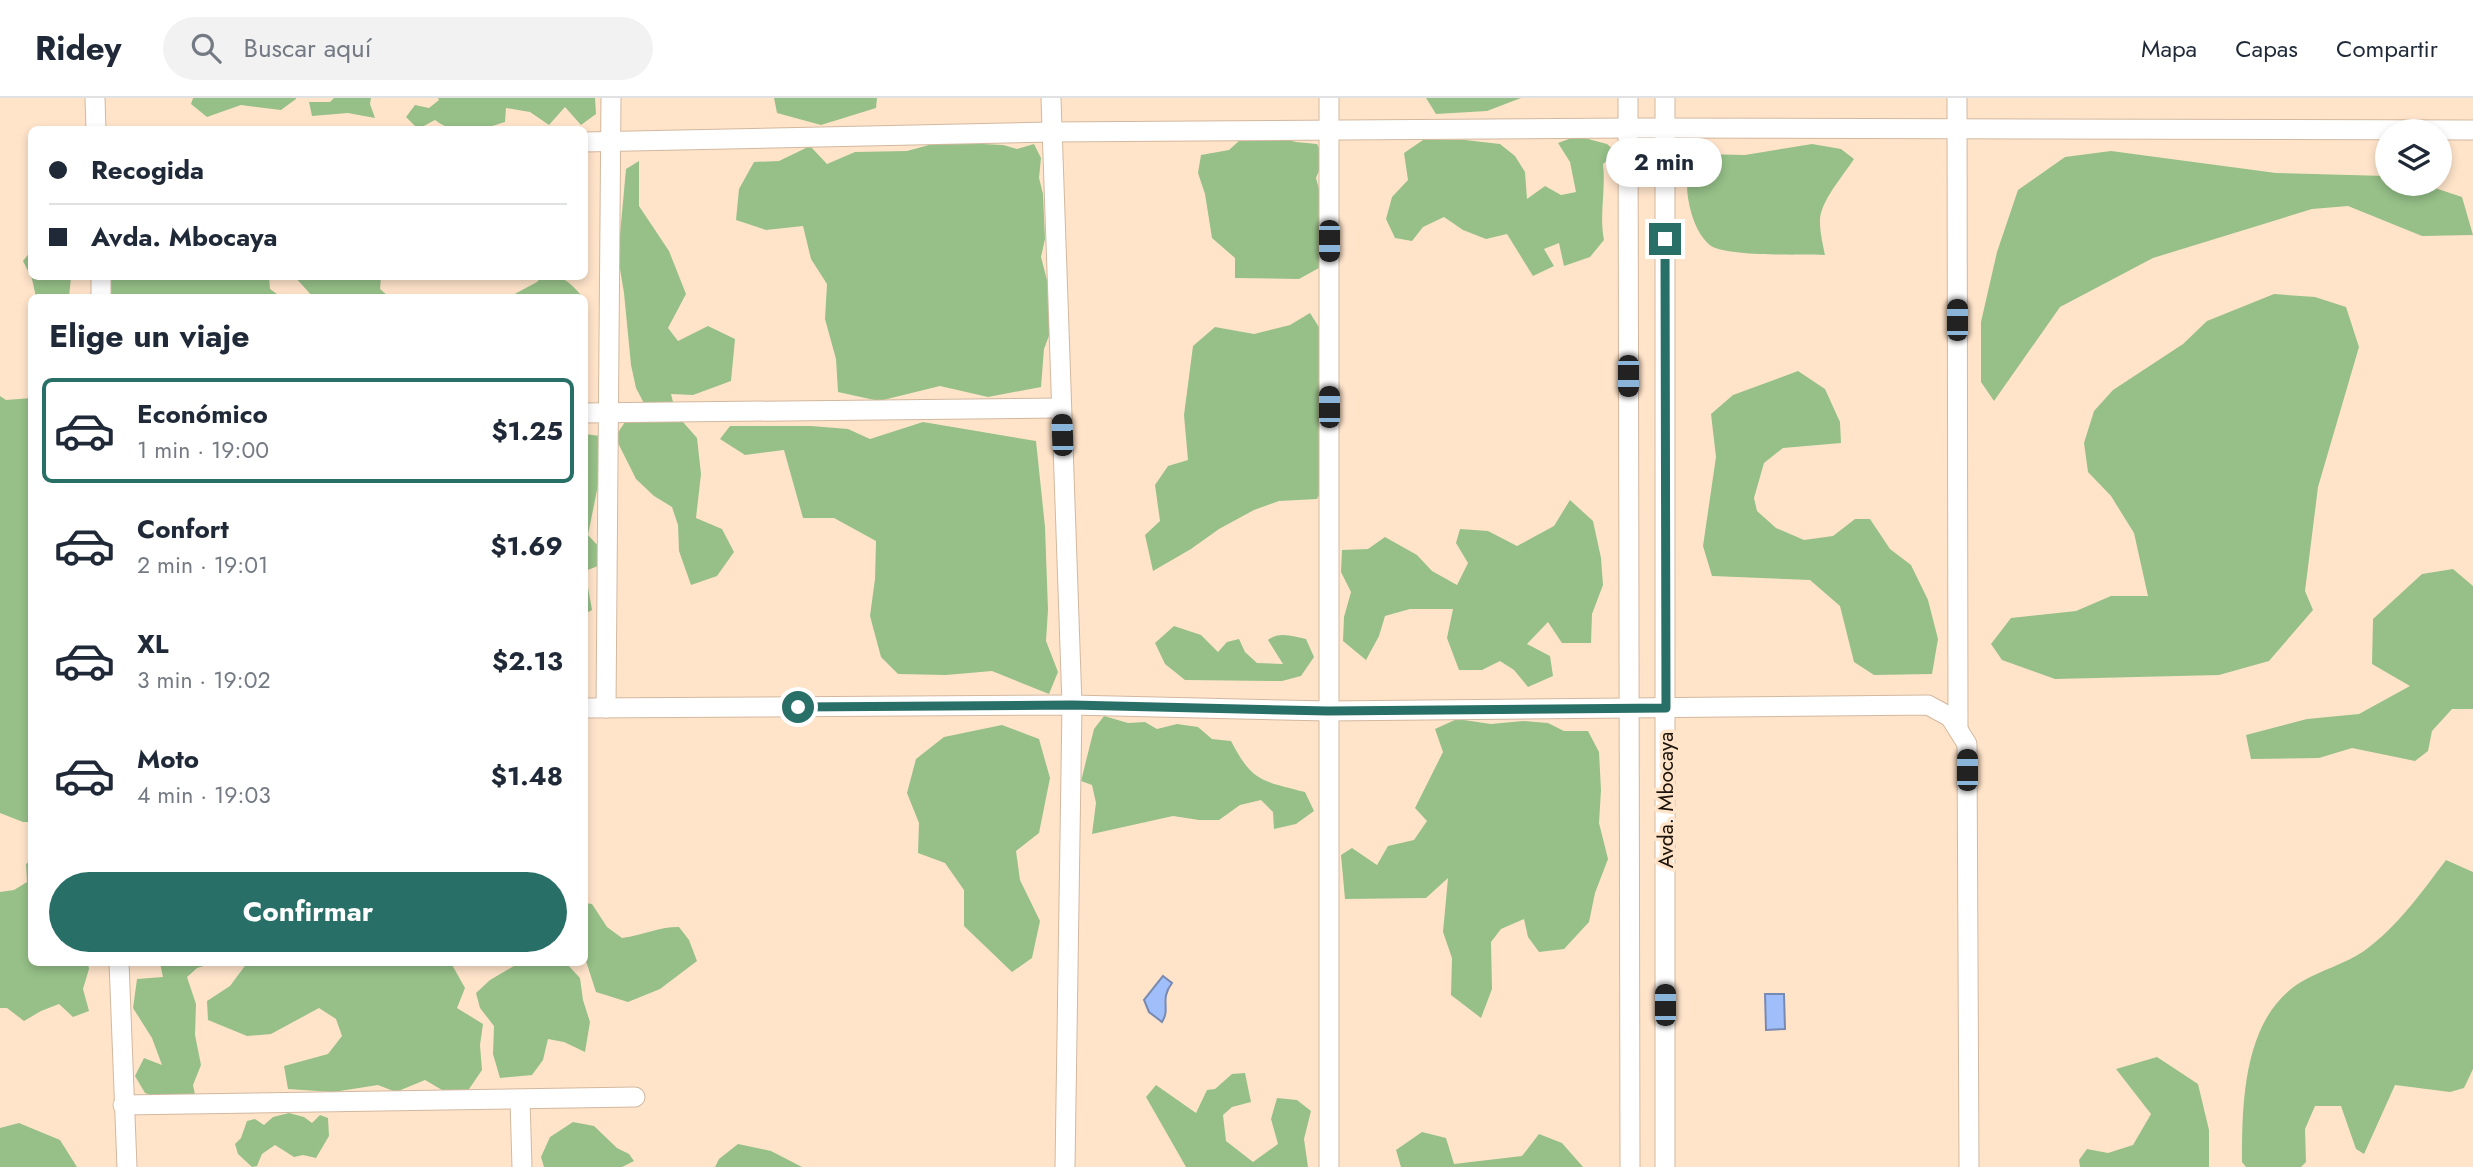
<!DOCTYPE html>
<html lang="es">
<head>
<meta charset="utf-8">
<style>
	body { margin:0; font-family:Jost,sans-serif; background:#f2f2f3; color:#1f2937; height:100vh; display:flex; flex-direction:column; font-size:26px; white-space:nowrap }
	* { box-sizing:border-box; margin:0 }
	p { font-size:23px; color:#747a83 }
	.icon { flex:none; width:38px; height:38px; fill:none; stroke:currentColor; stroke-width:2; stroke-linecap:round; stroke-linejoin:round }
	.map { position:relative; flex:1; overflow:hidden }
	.sheet { position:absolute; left:28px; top:196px; width:560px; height:672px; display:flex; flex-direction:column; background:#fff; border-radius:10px; box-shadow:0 4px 10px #0003 }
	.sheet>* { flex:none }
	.hud { position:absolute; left:28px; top:28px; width:560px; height:154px; border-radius:10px; box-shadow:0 4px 10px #0003; display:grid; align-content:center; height:154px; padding:0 21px; background:#fff }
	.tools { position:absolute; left:2375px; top:21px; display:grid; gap:14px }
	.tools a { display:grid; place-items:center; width:77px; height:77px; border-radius:50%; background:#fff; box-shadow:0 4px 10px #0003; font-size:35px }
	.end { position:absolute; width:32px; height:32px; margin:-16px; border:9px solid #286f67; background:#fff; box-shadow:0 0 0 4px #fff }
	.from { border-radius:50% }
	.bubble { position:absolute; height:49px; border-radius:24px; background:#fff; box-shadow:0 4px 10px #0003; font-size:23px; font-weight:700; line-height:49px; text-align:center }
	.car { position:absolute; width:21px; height:42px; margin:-21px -10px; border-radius:9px; box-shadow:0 0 5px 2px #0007; background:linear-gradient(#222 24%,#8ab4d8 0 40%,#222 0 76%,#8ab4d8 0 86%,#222 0) }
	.hud b { display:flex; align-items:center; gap:24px; height:66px; font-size:26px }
	.hud b+b { border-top:2px solid #e0e1e3 }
	.hud i { width:18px; height:18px; background:#1f2937 }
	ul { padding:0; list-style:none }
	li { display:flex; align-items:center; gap:21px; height:105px; margin:0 14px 10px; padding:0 7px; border:4px solid transparent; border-radius:10px }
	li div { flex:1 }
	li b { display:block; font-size:26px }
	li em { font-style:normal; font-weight:700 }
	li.selected { border-color:#286f67 }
	li>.icon { width:63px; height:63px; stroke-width:1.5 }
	h2 { padding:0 21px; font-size:32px; line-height:84px }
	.button { display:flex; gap:14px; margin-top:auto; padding:14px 21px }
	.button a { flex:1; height:80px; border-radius:42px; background:#286f67; color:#fff; font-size:28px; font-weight:700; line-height:80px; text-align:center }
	header { display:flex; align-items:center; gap:42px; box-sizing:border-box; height:98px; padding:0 35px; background:#fff; border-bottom:2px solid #e0e1e3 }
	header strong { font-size:33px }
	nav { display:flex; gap:38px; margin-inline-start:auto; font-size:24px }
	.search { width:490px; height:63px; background:#f2f2f3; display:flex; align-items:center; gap:18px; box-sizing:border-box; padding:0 24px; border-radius:38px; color:#747a83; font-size:26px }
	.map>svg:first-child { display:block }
</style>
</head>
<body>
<header>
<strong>Ridey</strong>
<div class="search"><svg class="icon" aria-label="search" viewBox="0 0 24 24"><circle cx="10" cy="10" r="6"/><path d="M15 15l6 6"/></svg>Buscar aquí</div>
<nav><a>Mapa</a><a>Capas</a><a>Compartir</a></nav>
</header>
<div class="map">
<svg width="2473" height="1069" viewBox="0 0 2473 1069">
	<rect width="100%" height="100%" fill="#ffe4ca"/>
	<g fill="#96c088">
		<polygon points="193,0 296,0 296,1 281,12 241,7 207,19 191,6"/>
		<polygon points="334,0 371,0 370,6 375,20 348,15 312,18 309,4 330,4"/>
		<path d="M438 0H595L596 16 581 27 565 9 549 27 530 14 506 10 505 24C480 32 458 39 435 22L418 31 406 19 415 7 429 10 439 2Z"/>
		<polygon points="774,0 877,0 876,10 821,27 777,15"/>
		<polygon points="1426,0 1521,0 1487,13 1436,16"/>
		<polygon points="1251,32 1296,44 1317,46 1324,60 1316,80 1328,124 1319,170 1299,181 1235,180 1235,160 1212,140 1205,96 1198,75 1201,57 1229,52"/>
		<path d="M1577 38 1607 46 1616 54 1603 66C1606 93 1599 117 1604 142L1590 159 1564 168 1559 145 1544 151 1554 168 1533 178 1507 136 1486 141 1463 132 1444 119 1423 129 1412 143 1395 140 1386 121 1392 99 1408 82 1404 55 1423 42H1465L1500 46 1515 58 1525 74 1527 101 1545 88 1561 97 1576 94 1570 64 1558 45Z"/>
		<polygon points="940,44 1003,47 1017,51 1034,46 1041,60 1039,80 1043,96 1045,141 1041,159 1047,182 1050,235 1044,251 1041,289 988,299 940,288 879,303 838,294 836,261 825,221 827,186 811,161 803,128 766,132 736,122 739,91 754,64 779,63 810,48 827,66 855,54 907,53"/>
		<path d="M1812 46 1841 51 1854 61C1843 78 1819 105 1820 124 1820 135 1823 147 1825 157 1800 156 1730 159 1711 148 1700 140 1693 123 1690 110 1684 83 1687 78 1703 56L1745 57Z"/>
		<polygon points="2111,53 2276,75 2387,78 2387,86 2423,86 2462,99 2473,137 2422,138 2348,108 2312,111 2153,160 2060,209 1994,303 1981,284 1981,224 1997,154 2018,92 2065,59"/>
		<polygon points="639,63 639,108 669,153 686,196 668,230 678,243 708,228 735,241 731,283 693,297 671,296 676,316 697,340 701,376 696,420 722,431 734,454 717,478 691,487 679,453 678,427 672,409 654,398 636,381 615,339 631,315 648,313 636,290 631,267 624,195 618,159 626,71"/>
		<polygon points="31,153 32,178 71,179 69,199 36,199 32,181 23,163"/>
		<polygon points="118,178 269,179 270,191 281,199 109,199 109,180"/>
		<path d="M542 178C565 178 568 183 583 199H509L537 184Z"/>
		<polygon points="295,179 381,179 380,191 389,199 313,199"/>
		<polygon points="2274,196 2315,199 2346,209 2359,249 2318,389 2305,493 2313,512 2269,563 2219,577 2055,581 2002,562 1991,546 2011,520 2076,513 2111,498 2148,498 2134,435 2111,398 2088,374 2084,345 2094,313 2113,292 2183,246 2207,223"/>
		<polygon points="1310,215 1322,234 1331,372 1317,401 1279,403 1254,412 1219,431 1191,451 1153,473 1145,437 1160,423 1155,387 1168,368 1188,362 1184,317 1193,248 1215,229 1254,236 1290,227"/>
		<polygon points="1798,273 1825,291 1840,324 1841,345 1783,350 1764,365 1754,400 1757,413 1776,430 1804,442 1833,438 1855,421 1870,421 1890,451 1911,467 1928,502 1938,541 1932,576 1874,577 1854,564 1840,508 1810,482 1712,478 1703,448 1716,359 1711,316 1733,297"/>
		<polygon points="0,298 6,302 31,300 32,724 23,724 0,715"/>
		<polygon points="923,324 1036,343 1045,429 1048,512 1046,543 1058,574 1049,596 992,573 946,577 898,576 881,559 870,518 875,481 876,443 834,420 803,420 784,352 745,357 720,341 730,328 811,328 848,331 870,341"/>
		<polygon points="585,336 600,338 604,357 588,437 601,451 598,468 585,473 592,512 585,516"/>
		<polygon points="1570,402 1593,423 1601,460 1603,487 1592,516 1591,545 1562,545 1548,524 1527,546 1550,558 1553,578 1528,589 1514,572 1500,563 1482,572 1459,572 1447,540 1453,511 1410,511 1385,518 1379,538 1366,562 1343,543 1344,519 1351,494 1341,474 1342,452 1368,451 1385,439 1417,457 1432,473 1457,487 1468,465 1456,445 1460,431 1488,433 1517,448 1554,428"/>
		<polygon points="2453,471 2473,488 2473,611 2452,611 2432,633 2428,653 2415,663 2352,650 2319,660 2251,661 2246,637 2307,621 2359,616 2410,588 2372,566 2373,521 2422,476"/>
		<path d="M1174 528 1201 537 1218 554 1227 544 1239 541 1245 554 1257 565 1283 566 1268 542C1278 533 1294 538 1306 541L1314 559 1301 578 1282 583 1185 582 1165 566 1155 545Z"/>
		<path d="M1104 618 1128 625 1145 624 1157 631 1177 626 1198 629 1212 641 1231 643C1253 685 1261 682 1305 694L1314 713 1296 726 1274 731 1273 714 1261 702 1240 707 1219 722H1199L1173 718 1092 736 1096 705 1092 687 1081 683 1094 631Z"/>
		<polygon points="1457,621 1491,626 1523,623 1548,625 1564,633 1588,633 1599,654 1601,692 1599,725 1608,761 1595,795 1589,824 1564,851 1539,854 1528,839 1524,821 1501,831 1491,844 1492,891 1481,920 1451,897 1452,860 1443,834 1448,780 1426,800 1345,801 1341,757 1352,750 1377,767 1388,748 1414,742 1427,723 1415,710 1443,654 1435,631"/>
		<polygon points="1002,627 1039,641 1050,680 1039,735 1016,753 1020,782 1040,823 1032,860 1012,874 964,828 964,792 945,765 918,755 919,725 907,695 916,661 944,639"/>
		<polygon points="31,762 32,864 88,865 89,871 83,891 89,913 73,919 59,906 41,913 24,923 7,910 0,910 0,794 14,792 27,784 26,766"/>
		<path d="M2446 762 2473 774V971L2464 990 2450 994 2395 987 2364 1056 2356 1051 2341 1008H2315L2305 1031 2306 1064 2301 1069H2246L2242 1064C2242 1005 2243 919 2301 884 2321 872 2345 866 2364 853 2398 828 2421 795 2446 762Z"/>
		<path d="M585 805 592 806 607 829 622 840C644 837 657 829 679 829L689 842 697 863 660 891 628 904 596 894 585 860Z"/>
		<polygon points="160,865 214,865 197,870 187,879 196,906 195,937 201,967 193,987 197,1006 178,1007 145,995 135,978 144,960 162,967 152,940 133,910 137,881 163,879"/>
		<polygon points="247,865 451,865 465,890 457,910 483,926 480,947 482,972 461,1003 425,982 396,994 378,987 333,994 288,991 284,968 328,956 342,938 336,921 319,910 271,936 247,938 208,922 207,903 230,888"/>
		<polygon points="519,865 566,865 580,880 583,902 590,924 585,954 564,944 548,941 543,962 532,977 500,980 493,956 494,928 480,910 476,895 490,882"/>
		<polygon points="2157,959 2198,986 2209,1032 2209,1069 2080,1069 2079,1062 2087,1051 2108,1055 2133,1047 2151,1016 2116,971"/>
		<polygon points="1245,975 1251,1004 1232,1009 1223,1017 1226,1043 1253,1064 1278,1046 1271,1021 1277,1000 1297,1002 1311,1013 1304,1041 1308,1069 1186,1069 1146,999 1156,987 1196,1015 1207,992 1215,991 1232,976"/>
		<polygon points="289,1015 304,1019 312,1025 320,1017 328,1020 329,1038 316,1060 303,1057 294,1059 275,1047 262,1056 257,1068 252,1069 238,1056 235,1046 241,1040 247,1023 255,1021 264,1027 273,1019"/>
		<polygon points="573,1024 594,1028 617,1050 629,1056 634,1063 622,1069 544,1069 541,1059 550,1039"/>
		<polygon points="19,1025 60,1042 77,1069 0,1069 0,1030"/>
		<polygon points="1422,1034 1446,1040 1454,1066 1522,1058 1539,1036 1562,1045 1583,1069 1401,1069 1396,1052"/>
		<polygon points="738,1046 771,1053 802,1069 715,1069 719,1061"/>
	</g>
	<g fill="#a0bef9" stroke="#788ab1" stroke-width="2">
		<path d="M1163 878 1172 885C1159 902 1171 910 1162 924L1149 914 1144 902Z"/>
		<polygon points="1765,896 1784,896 1785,931 1766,932"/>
	</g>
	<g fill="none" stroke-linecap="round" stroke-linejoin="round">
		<g stroke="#d2b89f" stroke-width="21">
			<g id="minor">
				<polyline points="95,0 96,32"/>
				<polyline points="1051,0 1072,607 1065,1069"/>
				<polyline points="1329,0 1329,1069"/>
				<polyline points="1628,0 1630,1069"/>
				<polyline points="1665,0 1665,1069"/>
				<polyline points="1957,0 1958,631"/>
				<polyline points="584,44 1051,34 1627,30 2473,32"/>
				<polyline points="101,178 101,200"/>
				<polyline points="584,315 1061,310"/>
				<polyline points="584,610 1072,607 1328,613 1928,607 1950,619 1967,646 1969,1069"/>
				<polyline points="606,610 611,0"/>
				<polyline points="119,864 127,1069"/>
				<polyline points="520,1002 522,1069"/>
				<polyline points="123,1007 635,999"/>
			</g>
		</g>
		<use href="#minor" stroke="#fff" stroke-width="19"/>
	</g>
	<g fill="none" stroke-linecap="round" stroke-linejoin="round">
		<polyline stroke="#286f67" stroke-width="9" points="798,609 1072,607 1328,613 1666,610 1665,141"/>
	</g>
	<g text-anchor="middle" stroke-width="7" stroke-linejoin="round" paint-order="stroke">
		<g font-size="21" fill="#1b1209" stroke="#ffe4ca">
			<text transform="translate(1666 702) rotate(-90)" y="7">Avda. Mbocaya</text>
		</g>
	</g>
</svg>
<div class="tools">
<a><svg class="icon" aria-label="layers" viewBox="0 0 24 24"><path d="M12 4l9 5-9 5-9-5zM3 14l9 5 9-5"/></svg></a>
</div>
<i class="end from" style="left:798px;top:609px"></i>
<i class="end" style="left:1665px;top:141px"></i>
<div class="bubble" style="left:1606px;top:40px;width:116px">2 min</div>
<i class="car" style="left:1329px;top:143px;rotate:180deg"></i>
<i class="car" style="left:1957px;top:222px;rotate:0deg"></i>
<i class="car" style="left:1628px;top:278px;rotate:180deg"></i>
<i class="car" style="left:1329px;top:309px;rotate:0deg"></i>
<i class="car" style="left:1062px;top:337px;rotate:358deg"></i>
<i class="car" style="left:1967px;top:672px;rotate:0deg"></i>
<i class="car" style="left:1665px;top:907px;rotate:0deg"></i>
<div class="hud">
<b><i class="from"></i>Recogida</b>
<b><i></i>Avda. Mbocaya</b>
</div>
<section class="sheet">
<h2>Elige un viaje</h2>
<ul>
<li class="selected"><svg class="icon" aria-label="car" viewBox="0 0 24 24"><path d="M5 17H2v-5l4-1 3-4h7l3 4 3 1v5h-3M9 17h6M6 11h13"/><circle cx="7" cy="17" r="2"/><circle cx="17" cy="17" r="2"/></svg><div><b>Económico</b><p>1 min · 19:00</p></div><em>$1.25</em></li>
<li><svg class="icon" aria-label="car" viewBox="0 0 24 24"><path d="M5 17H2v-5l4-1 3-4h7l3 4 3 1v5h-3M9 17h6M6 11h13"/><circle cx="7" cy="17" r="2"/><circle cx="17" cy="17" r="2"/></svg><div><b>Confort</b><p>2 min · 19:01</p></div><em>$1.69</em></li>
<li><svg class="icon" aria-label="car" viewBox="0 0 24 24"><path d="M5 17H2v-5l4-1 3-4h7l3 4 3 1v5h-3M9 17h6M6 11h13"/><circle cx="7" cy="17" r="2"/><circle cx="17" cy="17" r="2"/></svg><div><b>XL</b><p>3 min · 19:02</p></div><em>$2.13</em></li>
<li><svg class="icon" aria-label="car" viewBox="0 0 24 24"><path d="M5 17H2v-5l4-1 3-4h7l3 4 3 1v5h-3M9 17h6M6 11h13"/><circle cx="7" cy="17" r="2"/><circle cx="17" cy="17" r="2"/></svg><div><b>Moto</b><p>4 min · 19:03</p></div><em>$1.48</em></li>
</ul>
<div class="button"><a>Confirmar</a></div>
</section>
</div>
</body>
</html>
